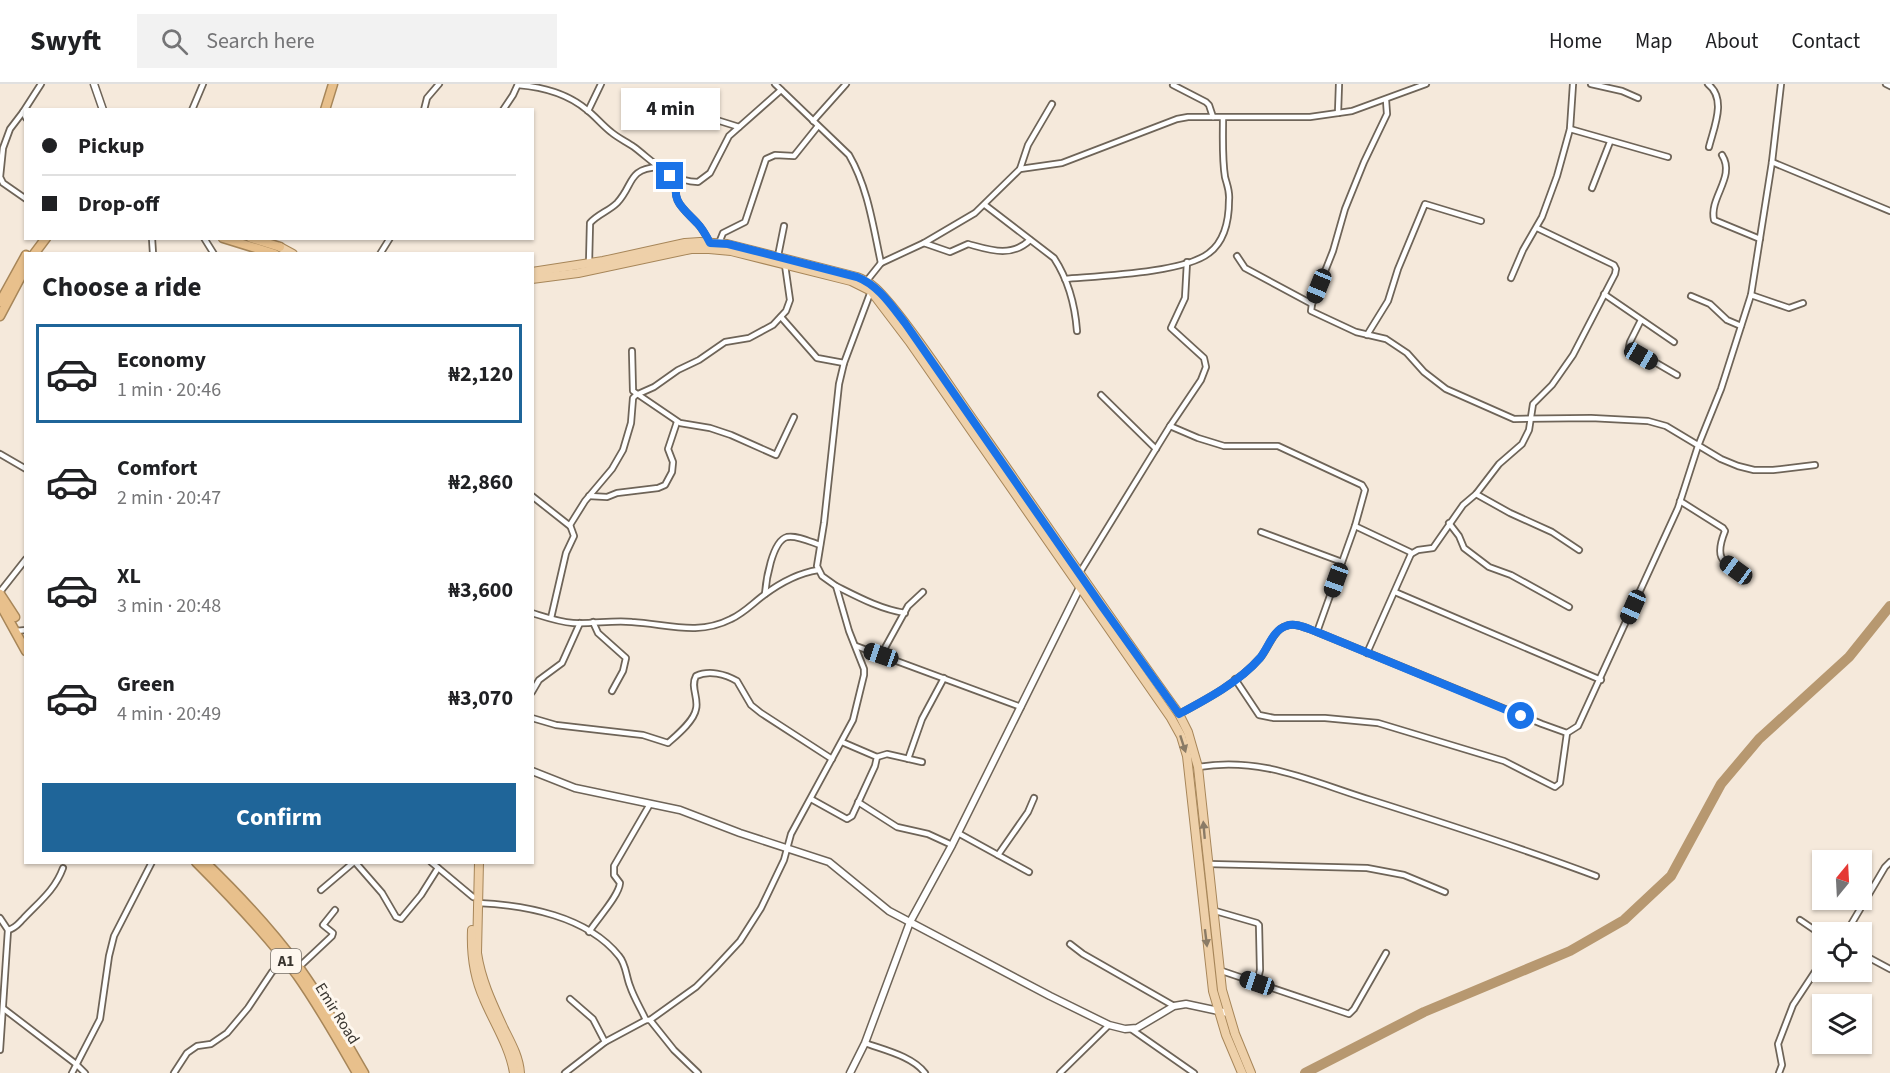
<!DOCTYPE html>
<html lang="en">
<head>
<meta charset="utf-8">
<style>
	body { margin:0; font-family:"Source Sans 3",sans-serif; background:#f2f2f2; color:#202124; height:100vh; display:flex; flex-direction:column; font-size:22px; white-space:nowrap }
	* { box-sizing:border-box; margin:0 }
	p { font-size:20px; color:#757577 }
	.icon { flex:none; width:33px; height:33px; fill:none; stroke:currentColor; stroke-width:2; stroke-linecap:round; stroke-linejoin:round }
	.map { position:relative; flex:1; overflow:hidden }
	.sheet { position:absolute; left:24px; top:168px; width:510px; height:612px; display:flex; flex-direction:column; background:#fff; border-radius:0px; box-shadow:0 2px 4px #0004 }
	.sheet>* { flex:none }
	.banner { position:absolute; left:24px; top:24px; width:510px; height:132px; border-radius:0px; box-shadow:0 2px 4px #0004; display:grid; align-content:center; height:132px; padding:0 18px; background:#fff }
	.needle { width:39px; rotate:18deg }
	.fabs { position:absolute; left:1812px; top:766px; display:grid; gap:12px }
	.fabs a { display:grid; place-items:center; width:60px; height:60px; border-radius:0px; background:#fff; box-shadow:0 2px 4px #0004; font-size:30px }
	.end { position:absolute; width:27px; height:27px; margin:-14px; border:8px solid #1a73e8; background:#fff; box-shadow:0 0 0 3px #fff }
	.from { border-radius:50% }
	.bubble { position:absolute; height:42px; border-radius:0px; background:#fff; box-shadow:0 2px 4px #0004; font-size:20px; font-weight:700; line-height:42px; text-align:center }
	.car { position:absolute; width:18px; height:36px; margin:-18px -9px; border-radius:8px; box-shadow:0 0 4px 2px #0007; background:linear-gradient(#222 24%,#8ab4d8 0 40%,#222 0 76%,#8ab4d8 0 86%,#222 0) }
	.banner b { display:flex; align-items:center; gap:21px; height:57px; font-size:22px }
	.banner b+b { border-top:2px solid #e0e0e0 }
	.banner i { width:15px; height:15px; background:#202124 }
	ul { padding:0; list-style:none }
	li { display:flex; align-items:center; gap:18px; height:99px; margin:0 12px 9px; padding:0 6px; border:3px solid transparent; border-radius:0px }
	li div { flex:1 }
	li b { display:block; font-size:22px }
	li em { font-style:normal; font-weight:700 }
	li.active { border-color:#1f6599 }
	li>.icon { width:54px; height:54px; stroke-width:1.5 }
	h2 { padding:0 18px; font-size:27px; line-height:72px }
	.cta { display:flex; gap:12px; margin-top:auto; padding:12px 18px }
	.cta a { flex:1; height:69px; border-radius:0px; background:#1f6599; color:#fff; font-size:24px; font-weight:700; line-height:69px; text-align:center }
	header { display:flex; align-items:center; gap:36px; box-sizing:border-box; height:84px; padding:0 30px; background:#fff; border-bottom:2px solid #e0e0e0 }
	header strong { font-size:28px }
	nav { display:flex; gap:33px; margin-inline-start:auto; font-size:21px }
	.search { width:420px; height:54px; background:#f2f2f2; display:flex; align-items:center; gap:15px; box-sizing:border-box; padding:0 21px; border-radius:0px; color:#757577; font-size:22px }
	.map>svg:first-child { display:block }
</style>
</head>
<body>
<header>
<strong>Swyft</strong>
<div class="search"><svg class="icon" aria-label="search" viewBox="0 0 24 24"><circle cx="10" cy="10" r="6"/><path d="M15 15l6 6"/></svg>Search here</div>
<nav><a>Home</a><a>Map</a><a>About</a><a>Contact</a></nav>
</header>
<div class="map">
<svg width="1890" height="989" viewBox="0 0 1890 989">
	<rect width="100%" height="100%" fill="#f5e9db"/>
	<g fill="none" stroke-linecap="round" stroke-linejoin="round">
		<polyline stroke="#b79870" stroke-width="10" points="1305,989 1424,928 1570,867 1624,836 1671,792 1721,700 1759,655 1849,573 1890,522"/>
		<g stroke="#6e6458" stroke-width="8">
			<g id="minor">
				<path d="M775 0 849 71C868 104 873 142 881 179"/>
				<polyline points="1591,0 1622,7 1638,14"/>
				<path d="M1708 0C1727 15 1714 43 1709 63"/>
				<polyline points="1886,0 1890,2"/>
				<path d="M518 1C543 3 567 9 587 26 595 32 602 41 611 48 618 54 627 58 634 63 655 79 670 97 698 98L710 89 729 52 781 6"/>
				<polyline points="1173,1 1206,18 1209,21 1213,33"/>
				<polyline points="1386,16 1387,30 1364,78 1345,125 1333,167 1312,220 1311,227 1356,248 1386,255 1407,269 1424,288 1446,305 1514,335 1591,334 1648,337 1666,342 1721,375 1738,382 1754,386 1773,386 1815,381"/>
				<polyline points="675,23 739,43"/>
				<polyline points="192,26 203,0"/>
				<polyline points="424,26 427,14 439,0"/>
				<polyline points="503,26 513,11 518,0"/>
				<polyline points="588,27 601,0"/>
				<polyline points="23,28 10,45 3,64 0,93 3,99 26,115"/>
				<polyline points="1338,29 1339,0"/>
				<polyline points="26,34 23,28 41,0"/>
				<polyline points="813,37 846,0"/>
				<polyline points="1570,45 1668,73"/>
				<path d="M1722 71C1736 93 1709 113 1714 136L1760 155"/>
				<polyline points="1772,78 1890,127"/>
				<polyline points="1020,85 1028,61 1052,20"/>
				<path d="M679 95C669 116 684 125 697 139 703 145 706 152 710 159"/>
				<polyline points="1592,104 1610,58"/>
				<path d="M985 121 1054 174C1069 197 1075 221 1077 247"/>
				<polyline points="152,154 153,170"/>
				<polyline points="204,154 214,170"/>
				<polyline points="719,159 723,149 745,138 766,75 775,71 794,72 818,42"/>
				<path d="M924 159 950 168 968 160C990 166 1011 174 1030 156"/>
				<polyline points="380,170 390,154"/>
				<polyline points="778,172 784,142"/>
				<polyline points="1237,172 1245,184 1312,220"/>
				<path d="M589 180 590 139C598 130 609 127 617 119 634 101 627 85 658 83"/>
				<polyline points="1511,194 1523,166 1542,133 1557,92 1570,45 1573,0"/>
				<path d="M1065 195C1098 192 1184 189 1209 169 1225 157 1229 135 1229 116 1230 107 1227 101 1225 93 1222 74 1223 53 1223 34"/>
				<polyline points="865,199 881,179 924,159 975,129 1020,85 1062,79 1177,35 1188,33 1310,33 1352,27 1426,0"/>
				<polyline points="1604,210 1674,258"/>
				<polyline points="1751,211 1789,224 1803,219"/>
				<polyline points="1691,212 1710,220 1727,236 1741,242"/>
				<polyline points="781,233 817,274 844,279"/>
				<polyline points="1641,236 1630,258 1629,263 1677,291"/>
				<polyline points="1367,251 1388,217 1398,185 1425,120 1481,137"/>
				<polyline points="632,267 633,307 680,339 710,344 731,351 776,371 794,333"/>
				<polyline points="1101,311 1156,365"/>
				<polyline points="1170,342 1198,354 1224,362 1278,362 1362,401 1365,406 1355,442 1317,548"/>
				<polyline points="0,370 26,385"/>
				<polyline points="1476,410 1510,429 1552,448 1579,466"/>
				<polyline points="532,412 570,442"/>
				<polyline points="589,412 607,413 617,409 658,404 665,401 672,388 673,378 668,365 677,338"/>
				<path d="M1680 417 1723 444 1725 447C1713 477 1724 478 1747 495"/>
				<polyline points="1449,439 1459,452 1464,464 1489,483 1511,491 1569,523"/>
				<polyline points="1355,442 1410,468 1411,470 1367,569"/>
				<polyline points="1261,448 1342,478"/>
				<polyline points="1411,470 1418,466 1433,464 1463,421 1476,410 1499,380 1522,360 1529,346 1533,320 1552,301 1573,271 1615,190 1616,185 1614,181 1537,144"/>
				<polyline points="1079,490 1170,342 1201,296 1206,283 1204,274 1171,244 1185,214 1187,178"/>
				<path d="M836 502C858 513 880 525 905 529"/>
				<polyline points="0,508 26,475"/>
				<polyline points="1395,508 1601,596"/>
				<path d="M765 510C766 497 772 457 787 453 797 451 811 458 820 461"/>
				<path d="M532 529C545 533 559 538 573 539 593 540 613 536 632 538 667 540 698 552 731 535 744 529 753 519 764 511 780 499 799 489 818 486"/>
				<polyline points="551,534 566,469 574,452 570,441 585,417 612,385 623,366 631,339 633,314 636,311 654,303 678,286 699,276 725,258 749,254 773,241 786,227 790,216 785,181"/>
				<polyline points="593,538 598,549 626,574 623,587 612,607"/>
				<polyline points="16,547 26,546"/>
				<polyline points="856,562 1021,623"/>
				<polyline points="881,571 908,522 923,508"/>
				<polyline points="1235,595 1259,631 1274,634 1325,634 1378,639 1504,677 1555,703 1560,699 1567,649"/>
				<polyline points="532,608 539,596 562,579 580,539"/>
				<path d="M1179 630C1207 615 1239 598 1260 574 1268 565 1273 546 1286 542 1296 538 1308 545 1317 548L1542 640 1567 649 1578 642 1678 424 1698 362 1721 305 1751 211 1772 78 1781 0"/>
				<path d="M532 634 556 641 643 651 668 659C677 651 694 637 696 625 699 614 690 603 696 592 709 586 725 590 737 597L751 621 761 629 832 675"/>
				<polyline points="877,673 887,670 922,678"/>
				<polyline points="908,675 922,635 944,594"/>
				<path d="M1198 683C1262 672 1312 698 1371 716 1447 740 1522 764 1596 792"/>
				<polyline points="811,715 847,735 852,732 875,682 877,673 842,658"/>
				<polyline points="858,718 897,743 928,750 952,761"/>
				<polyline points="958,749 1029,788"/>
				<polyline points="998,771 1028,728 1034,714"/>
				<polyline points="355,778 382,809 396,833 401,835 421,811 438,784"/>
				<polyline points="431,778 473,813"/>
				<polyline points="1208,780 1367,784 1404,791 1445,808"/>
				<polyline points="321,806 354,778"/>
				<path d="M478 819C525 821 587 832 619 872 626 880 626 892 630 902 634 914 641 925 646 936"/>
				<polyline points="1212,826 1257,839 1259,841 1260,886 1257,899"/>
				<polyline points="0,834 8,846 0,966"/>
				<polyline points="1800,836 1822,851"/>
				<path d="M8 846C16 844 18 840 23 835 39 818 55 806 63 784"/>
				<path d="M589 848C597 835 619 812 620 799L614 791V782L650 720"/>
				<polyline points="1846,849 1885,783 1890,778"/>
				<polyline points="1070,860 1083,870 1174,922"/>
				<polyline points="1862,870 1890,885"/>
				<polyline points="299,883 332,852 333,849 323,841 335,826"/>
				<polyline points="1219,886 1349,930 1354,925 1386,869"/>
				<polyline points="570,915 593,935 605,958"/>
				<polyline points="4,925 76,980 85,989"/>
				<polyline points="650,936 674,966 698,989"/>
				<polyline points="1131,945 1194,989"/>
				<path d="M865 959C884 966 912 972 925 989"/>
				<polyline points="72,989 100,935 109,872 114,852 152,778"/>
				<polyline points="174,989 187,969 197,962 211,960 227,949 248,924 272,888 285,876"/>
				<polyline points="565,989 605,958 646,936 650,936 696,903 714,885 740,857 761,824 784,776 791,750 853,636 864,591 864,585 849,547 836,502 822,492 817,482 824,439 839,300 844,279 871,207"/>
				<polyline points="1060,989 1109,941"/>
				<polyline points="1779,989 1782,981 1778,960 1793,921 1822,877"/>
			</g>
		</g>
		<g stroke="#6e6458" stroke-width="9">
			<g id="tertiary">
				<polyline points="94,0 103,26"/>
				<polyline points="532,687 575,704 680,726 740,749 829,778 889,827 1050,912 1109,941 1125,945 1137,944 1174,922 1186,920 1228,929"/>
				<polyline points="850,989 865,959 910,838 952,761 1082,499"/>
			</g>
		</g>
		<g stroke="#a78659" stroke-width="10">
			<g id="primary">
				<polyline points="280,163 293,170"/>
				<path d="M532 188 603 177 685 159 700 158 727 160 857 193C872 198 881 209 891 221 924 261 951 305 981 347 1047 441 1111 536 1179 630L1188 648 1198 683 1222 906 1235 950 1251 989"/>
				<polyline points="532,195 578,189 691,165 709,165 731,167 851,197 871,207 909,257 1171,634 1181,652 1187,672 1213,907 1226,951 1242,989"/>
				<path d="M479 778 477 869C481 896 492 919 504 945 511 959 519 973 520 989"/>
				<path d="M472 846C471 870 474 893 484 915 494 939 510 963 514 989"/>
			</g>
		</g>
		<g stroke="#a78659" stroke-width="11">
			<g id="trunk">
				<polyline points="325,26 333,0"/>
				<polyline points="223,154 275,170"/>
				<polyline points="251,154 280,163"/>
				<polyline points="34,170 46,154"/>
				<polyline points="0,218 26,171"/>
				<polyline points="0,232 26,183"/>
				<polyline points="0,510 15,533"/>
				<polyline points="0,520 26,567"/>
				<path d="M196 778C232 814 267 851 297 891 319 922 338 956 357 989"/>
				<path d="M205 778C239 811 271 845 298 882 323 916 343 953 364 989"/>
			</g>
		</g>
		<use href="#minor" stroke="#fff" stroke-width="4.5"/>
		<use href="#tertiary" stroke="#fff" stroke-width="6"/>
		<use href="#primary" stroke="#eed0a9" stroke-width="8"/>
		<use href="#trunk" stroke="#e8c08c" stroke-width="8"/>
	</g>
	<defs><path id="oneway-solid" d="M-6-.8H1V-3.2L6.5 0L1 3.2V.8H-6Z" transform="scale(1.5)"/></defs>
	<g fill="#8a7b66">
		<use href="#oneway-solid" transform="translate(1183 660) rotate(72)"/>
		<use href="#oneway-solid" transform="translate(1204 746) rotate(-95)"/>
		<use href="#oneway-solid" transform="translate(1206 854) rotate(83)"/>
	</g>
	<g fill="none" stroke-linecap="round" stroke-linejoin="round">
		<path stroke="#1a73e8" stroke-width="8" d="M670 92 679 95C669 116 684 125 697 139 703 145 706 151 710 159L728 160 857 193C878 201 891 221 905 239L1101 521 1179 630C1207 615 1239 598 1260 574 1268 564 1273 546 1286 542 1296 538 1308 545 1317 548L1521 632"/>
	</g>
	<g text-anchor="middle" stroke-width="6" stroke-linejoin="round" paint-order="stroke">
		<rect fill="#fef7ee" stroke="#746f68" stroke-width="1.5" x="271" y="865" width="30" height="24" rx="4.5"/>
		<g font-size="15" font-weight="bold" fill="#39352f">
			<text x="286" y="882">A1</text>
		</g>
		<g font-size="16" fill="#39352f" stroke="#fef7ee">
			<text transform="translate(338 929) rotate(58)" y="6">Emir Road</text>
		</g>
	</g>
</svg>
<div class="fabs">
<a><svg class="needle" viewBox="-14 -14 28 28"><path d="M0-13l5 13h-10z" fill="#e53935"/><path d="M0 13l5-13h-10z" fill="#757577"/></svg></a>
<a><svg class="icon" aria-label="locate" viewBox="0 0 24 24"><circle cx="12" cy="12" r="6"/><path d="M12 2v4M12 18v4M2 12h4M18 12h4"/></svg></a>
<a><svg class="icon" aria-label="layers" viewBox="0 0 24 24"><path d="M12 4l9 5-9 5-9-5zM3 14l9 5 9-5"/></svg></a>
</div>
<i class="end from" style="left:1521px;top:632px"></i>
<i class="end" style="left:670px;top:92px"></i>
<div class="bubble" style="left:621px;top:4px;width:99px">4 min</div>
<i class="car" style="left:1319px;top:202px;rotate:202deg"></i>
<i class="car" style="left:1641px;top:272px;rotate:120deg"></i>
<i class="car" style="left:1736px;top:486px;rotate:306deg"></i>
<i class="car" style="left:1336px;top:496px;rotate:200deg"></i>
<i class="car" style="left:1633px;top:523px;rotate:204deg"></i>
<i class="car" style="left:881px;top:571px;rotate:289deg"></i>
<i class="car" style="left:1257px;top:899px;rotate:289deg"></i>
<div class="banner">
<b><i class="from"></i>Pickup</b>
<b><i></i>Drop-off</b>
</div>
<section class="sheet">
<h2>Choose a ride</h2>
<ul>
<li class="active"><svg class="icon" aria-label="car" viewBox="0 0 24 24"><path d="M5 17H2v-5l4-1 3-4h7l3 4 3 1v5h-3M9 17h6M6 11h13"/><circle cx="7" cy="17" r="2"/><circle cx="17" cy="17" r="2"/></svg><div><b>Economy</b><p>1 min · 20:46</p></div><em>₦2,120</em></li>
<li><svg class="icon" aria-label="car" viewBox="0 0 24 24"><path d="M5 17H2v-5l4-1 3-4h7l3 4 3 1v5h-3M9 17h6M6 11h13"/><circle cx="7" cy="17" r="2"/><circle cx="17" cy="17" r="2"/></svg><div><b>Comfort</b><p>2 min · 20:47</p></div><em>₦2,860</em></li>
<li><svg class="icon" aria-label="car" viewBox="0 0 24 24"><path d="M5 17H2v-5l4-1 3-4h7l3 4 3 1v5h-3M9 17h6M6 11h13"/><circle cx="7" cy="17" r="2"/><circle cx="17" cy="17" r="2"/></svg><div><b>XL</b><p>3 min · 20:48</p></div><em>₦3,600</em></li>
<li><svg class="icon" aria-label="car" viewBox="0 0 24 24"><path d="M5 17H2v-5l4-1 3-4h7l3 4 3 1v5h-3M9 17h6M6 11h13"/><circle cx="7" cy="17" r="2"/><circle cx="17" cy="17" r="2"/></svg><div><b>Green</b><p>4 min · 20:49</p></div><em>₦3,070</em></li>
</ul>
<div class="cta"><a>Confirm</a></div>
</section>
</div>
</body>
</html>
